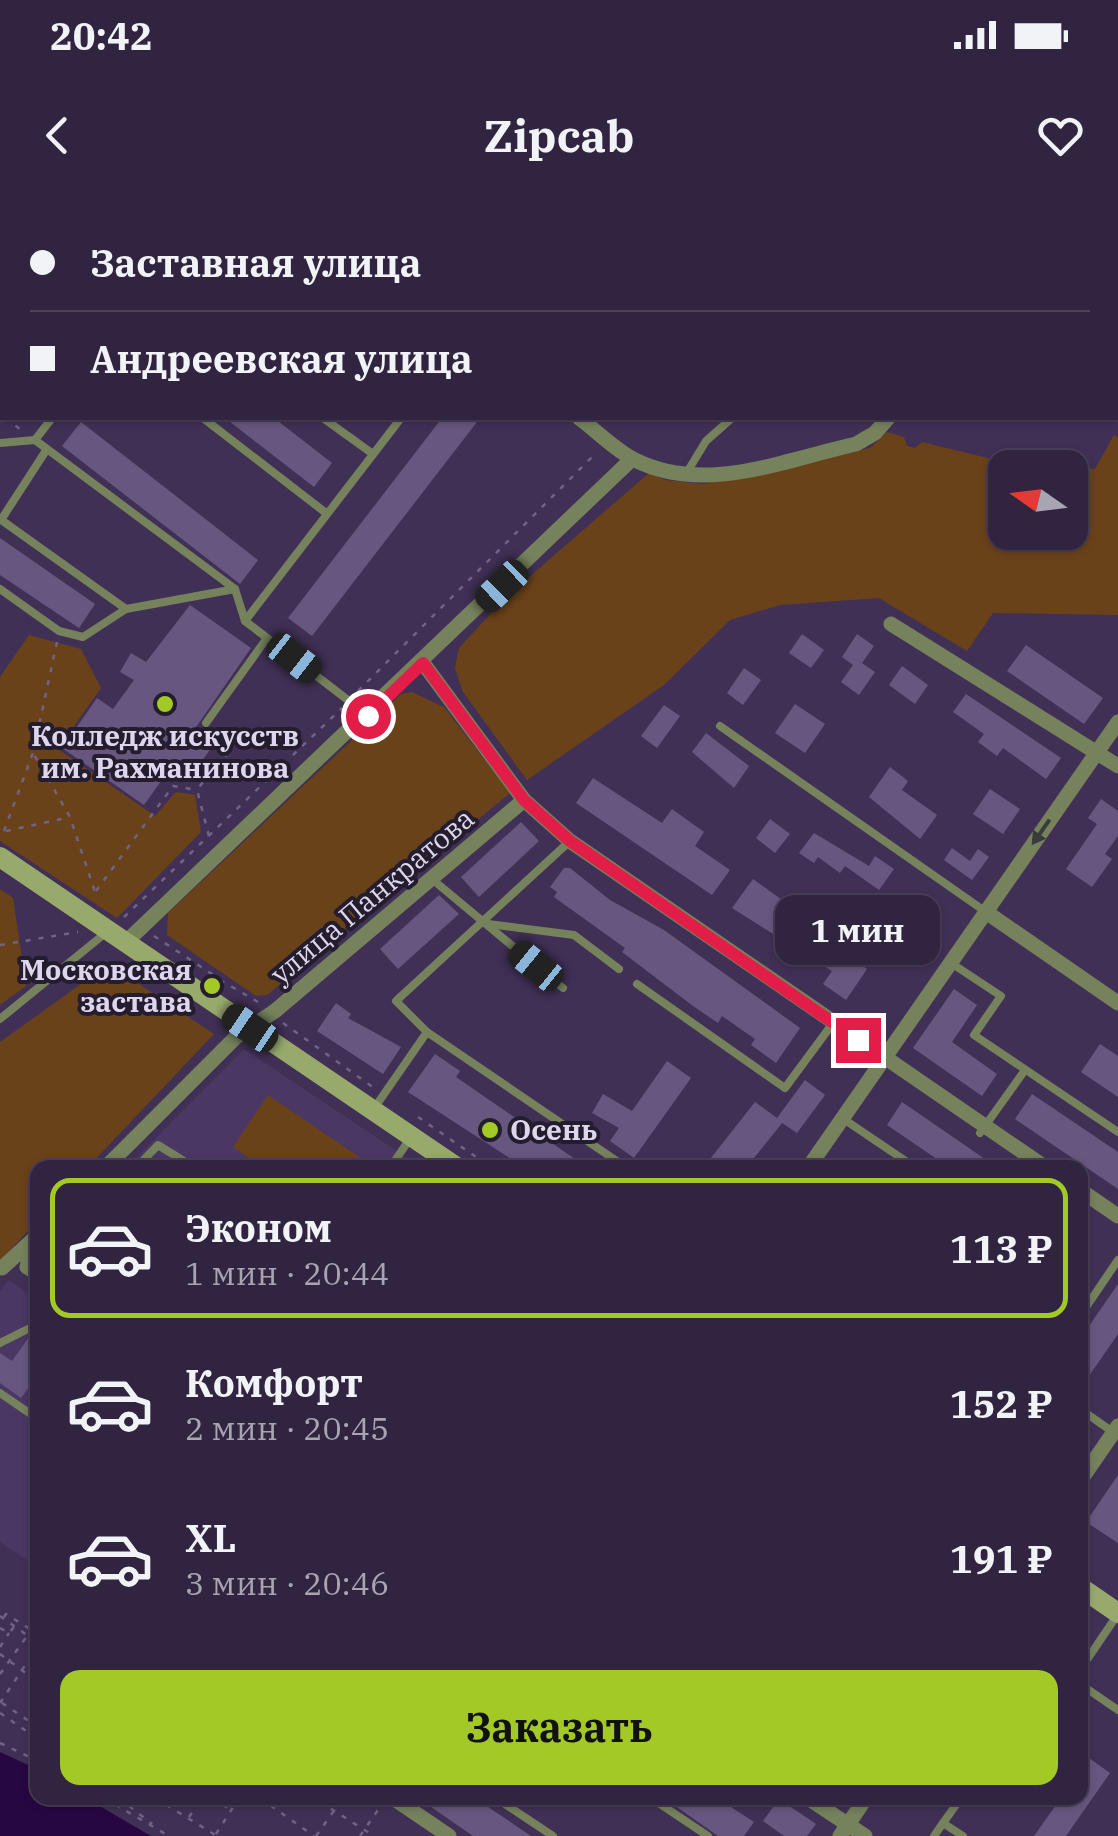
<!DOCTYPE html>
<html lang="ru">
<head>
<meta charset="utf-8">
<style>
	body { margin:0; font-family:"IBM Plex Serif",serif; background:#392c47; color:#f1f3f6; height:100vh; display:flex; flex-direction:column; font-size:38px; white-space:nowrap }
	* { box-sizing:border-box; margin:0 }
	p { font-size:32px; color:#a8a4b1 }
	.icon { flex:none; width:55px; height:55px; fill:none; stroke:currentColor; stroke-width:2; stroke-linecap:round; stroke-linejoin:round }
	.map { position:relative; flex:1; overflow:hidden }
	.drawer { position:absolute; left:30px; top:960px; width:1058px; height:645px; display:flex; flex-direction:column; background:#312440; border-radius:20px; box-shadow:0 2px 8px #0004,0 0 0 2px #4c4159 }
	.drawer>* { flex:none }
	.top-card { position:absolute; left:0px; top:0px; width:1120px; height:220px; box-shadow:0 2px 8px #0004,0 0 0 2px #4c4159; display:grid; align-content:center; height:220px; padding:0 30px; background:#312440 }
	.needle { width:65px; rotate:284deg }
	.fabs { position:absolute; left:988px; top:250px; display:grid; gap:20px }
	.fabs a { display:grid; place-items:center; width:100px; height:100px; border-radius:20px; background:#312440; box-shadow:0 2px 8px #0004,0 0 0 2px #4c4159; font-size:50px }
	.end { position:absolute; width:45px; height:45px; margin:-22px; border:12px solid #e11d48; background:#fff; box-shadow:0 0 0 5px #fff }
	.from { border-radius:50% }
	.bubble { position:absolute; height:70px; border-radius:20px; background:#312440; box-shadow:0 2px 8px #0004,0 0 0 2px #4c4159; font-size:32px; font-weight:700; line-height:70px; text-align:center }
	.car { position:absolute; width:30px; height:60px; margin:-30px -15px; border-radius:12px; box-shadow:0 0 8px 2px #0007; background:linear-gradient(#222 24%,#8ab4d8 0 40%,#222 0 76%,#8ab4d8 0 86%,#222 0) }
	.top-card b { display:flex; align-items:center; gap:35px; height:95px; font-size:38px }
	.top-card b+b { border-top:2px solid #4c4159 }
	.top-card i { width:25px; height:25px; background:#f1f3f6 }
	ul { padding:18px 0 0; list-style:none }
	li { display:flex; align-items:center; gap:30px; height:140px; margin:0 20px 15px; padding:0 10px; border:5px solid transparent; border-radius:20px }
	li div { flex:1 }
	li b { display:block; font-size:38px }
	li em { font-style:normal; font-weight:700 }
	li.selected { border-color:#a3c927 }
	li>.icon { width:90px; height:90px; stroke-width:1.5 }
	.action { display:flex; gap:20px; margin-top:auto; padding:20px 30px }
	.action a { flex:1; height:115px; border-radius:20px; background:#a3c927; color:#111; font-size:40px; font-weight:700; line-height:115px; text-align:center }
	.status { display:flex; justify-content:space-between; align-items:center; height:70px; padding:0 50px; background:#312440; direction:ltr }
	.status svg { height:28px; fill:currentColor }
	header { display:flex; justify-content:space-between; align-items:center; height:130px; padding:0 30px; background:#312440; font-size:45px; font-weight:700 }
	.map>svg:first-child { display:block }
</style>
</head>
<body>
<div class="status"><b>20:42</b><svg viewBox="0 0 49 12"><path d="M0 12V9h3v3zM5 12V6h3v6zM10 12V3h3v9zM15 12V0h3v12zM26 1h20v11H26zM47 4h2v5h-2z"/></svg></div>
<header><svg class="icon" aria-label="back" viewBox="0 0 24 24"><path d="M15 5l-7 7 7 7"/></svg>Zipcab<svg class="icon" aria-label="heart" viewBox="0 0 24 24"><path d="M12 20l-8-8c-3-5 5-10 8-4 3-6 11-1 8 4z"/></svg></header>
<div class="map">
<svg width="1118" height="1636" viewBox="0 0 1118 1636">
	<rect width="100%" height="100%" fill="#413056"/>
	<g fill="#4a3764">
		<polygon points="244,849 421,967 126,968"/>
		<polygon points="9,1080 37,1100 37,1367 0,1342 0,1091"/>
	</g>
	<g fill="#6a421a">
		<polygon points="887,232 904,237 907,246 915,248 922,242 1024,267 1005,268 1005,332 1070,332 1070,268 1045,267 1048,265 1095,269 1114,235 1118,238 1118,415 993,413 967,451 879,398 780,405 730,420 664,485 527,580 463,492 455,468 459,448 506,397 649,273 666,280 703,284 870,248"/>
		<polygon points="29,435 81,449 101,488 58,549 155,616 176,592 195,595 201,632 117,718 0,641 0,477"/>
		<polygon points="412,492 444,507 510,593 267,795 256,796 167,735 168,713 401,494"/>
		<polygon points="0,689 13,698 26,786 0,805"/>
		<polygon points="109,764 214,834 88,967 38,968 37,1021 0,1061 0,842"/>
		<polygon points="268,895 374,967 262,967 233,947"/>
	</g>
	<polygon fill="#270742" points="0,1552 37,1569 38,1598 86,1598 151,1636 0,1636"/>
	<g fill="#675780">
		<polygon points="225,218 274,218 332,263 314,287"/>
		<polygon points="442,218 480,218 312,436 288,418"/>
		<polygon points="81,222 258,360 240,384 62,246"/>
		<polygon points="0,338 95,404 79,428 0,375"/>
		<polygon points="190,405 251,448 192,533 212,547 187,582 169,570 144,605 62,548 97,498 113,509 134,480 120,472 131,453 146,462"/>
		<polygon points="802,434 824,450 811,468 789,453"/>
		<polygon points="857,434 874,446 862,463 875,472 859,495 841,482 853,465 842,457"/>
		<polygon points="1026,445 1103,498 1084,524 1007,471"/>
		<polygon points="902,466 928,485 915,504 889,485"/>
		<polygon points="744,468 761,480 743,505 727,493"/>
		<polygon points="966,494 1061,558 1046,579 1003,548 997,556 978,542 984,534 953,512"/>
		<polygon points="795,504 825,524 805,553 775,533"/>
		<polygon points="664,505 680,516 657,548 641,536"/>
		<polygon points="706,533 749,566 734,588 692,552"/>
		<polygon points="890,567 908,581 902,590 937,615 920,639 869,597"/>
		<polygon points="593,578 662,623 672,609 704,632 695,646 730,670 712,695 576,603"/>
		<polygon points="990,589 1020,609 1003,634 973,614"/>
		<polygon points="1101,599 1118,611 1118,636 1105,654 1112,659 1092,687 1066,669 1097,624 1088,618"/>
		<polygon points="770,619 790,634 775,653 756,638"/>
		<polygon points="521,622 539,641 479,697 461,677"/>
		<polygon points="814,633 869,666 875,656 894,669 879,690 845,666 840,673 818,657 814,663 799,653"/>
		<polygon points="952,648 970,661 978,649 989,657 972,680 944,660"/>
		<polygon points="564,668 570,668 610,700 664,730 800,828 776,863 751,845 755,839 722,816 718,823 693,806 622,752 625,748 554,697 557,692 550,687"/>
		<polygon points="753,679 792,707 796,701 824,721 816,733 867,769 846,800 823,784 832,771 732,708"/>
		<polygon points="439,695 459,714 398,769 380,749"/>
		<polygon points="954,789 977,805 952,842 997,874 982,896 913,848"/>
		<polygon points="336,803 351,814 348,818 401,847 383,874 317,831"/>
		<polygon points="1100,844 1118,856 1118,897 1081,872"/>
		<polygon points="435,854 460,871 456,877 588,968 525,968 408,892"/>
		<polygon points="667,861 691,878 634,958 610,941 619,928 592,913 603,894 632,911"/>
		<polygon points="805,880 825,895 797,933 782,923 746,968 703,968 755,902 777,918"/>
		<polygon points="1032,894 1118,952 1118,989 1015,919"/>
		<polygon points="902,902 998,968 950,968 887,925"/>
		<polygon points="1118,1084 1118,1134 1080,1189 1080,1139"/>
		<polygon points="38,1133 38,1174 21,1198 0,1183 0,1153 12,1161 29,1137"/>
		<polygon points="1118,1275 1118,1343 1086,1322"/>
		<polygon points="1089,1558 1110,1573 1066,1636 1034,1636 1061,1598 1080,1598 1080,1570"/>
		<polygon points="418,1598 475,1598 531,1636 473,1636"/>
		<polygon points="664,1598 717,1598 754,1622 744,1636 718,1636"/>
		<polygon points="779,1599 816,1624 807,1636 784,1636 763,1621"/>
	</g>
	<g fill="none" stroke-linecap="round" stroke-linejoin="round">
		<g stroke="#716384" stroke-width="2.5" stroke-dasharray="5 8" stroke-linecap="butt">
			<polyline points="0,214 2,216"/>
			<polyline points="5,218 20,229"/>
			<polyline points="57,442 33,553 70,617 95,692"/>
			<polyline points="358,491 596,253"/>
			<polyline points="212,534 223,553"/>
			<polyline points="4,631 33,553"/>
			<polyline points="6,631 66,618"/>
			<polyline points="209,636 197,590 224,554 263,586"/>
			<polyline points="96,691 173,586 197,590"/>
			<polyline points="124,717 342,508"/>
			<polyline points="154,736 215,776"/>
			<polyline points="0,745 78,732"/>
			<polyline points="220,780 258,802"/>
			<polyline points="283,823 374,888"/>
			<polyline points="418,917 492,968"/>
			<polyline points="0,1416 38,1443"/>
			<polyline points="4,1417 6,1414 38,1434"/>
			<polyline points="0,1428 9,1433 14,1427"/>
			<polyline points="0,1447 9,1433"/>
			<polyline points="0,1454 38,1482"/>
			<polyline points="0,1474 27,1436"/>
			<polyline points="0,1503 38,1446"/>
			<polyline points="2,1503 38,1527"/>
			<polyline points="0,1513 38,1539"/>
			<polyline points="0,1543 38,1561"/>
			<polyline points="104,1598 169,1636"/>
			<polyline points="119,1598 152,1624"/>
			<polyline points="155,1598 217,1636"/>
			<polyline points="212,1598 231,1610"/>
			<polyline points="260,1598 314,1636"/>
			<polyline points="294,1598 322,1603 374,1636"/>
			<polyline points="189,1617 202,1598"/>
			<polyline points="216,1634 239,1598"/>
			<polyline points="316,1636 343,1598"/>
			<polyline points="360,1636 380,1607"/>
		</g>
		<g stroke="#75825c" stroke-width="8">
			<polyline points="1000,0 1003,2"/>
			<polyline points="102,2 104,0"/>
			<polyline points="183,2 185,0"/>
			<polyline points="210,2 212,0"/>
			<polyline points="1118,14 1118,13"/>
			<polyline points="0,97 2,99"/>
			<polyline points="0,153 2,155"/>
			<polyline points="1118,197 1118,196"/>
			<polyline points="203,218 326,313"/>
			<polyline points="323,218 373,254"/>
			<polyline points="35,240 52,218"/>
			<polyline points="0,243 35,240 235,389 245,421 366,514"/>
			<polyline points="686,274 706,241 732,218"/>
			<polyline points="0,319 126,409"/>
			<polyline points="1,320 47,249"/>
			<polyline points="0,389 59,431 83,437 126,409 235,389"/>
			<polyline points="245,421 401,218"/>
			<polyline points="206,523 267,438"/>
			<polyline points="720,526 986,712"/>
			<polyline points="433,680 563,788"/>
			<polyline points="488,724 574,735 619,769"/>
			<polyline points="951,763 1001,796 974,835 1118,932"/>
			<polyline points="637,784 785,888 833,823"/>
			<polyline points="0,819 108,731"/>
			<polyline points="427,832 627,968"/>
			<polyline points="373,910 427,832 396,801 570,641"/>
			<polyline points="842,918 916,968"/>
			<polyline points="980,933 1025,870"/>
			<polyline points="136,968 158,945 195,968"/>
			<polyline points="390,968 409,940"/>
			<polyline points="1080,1116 1118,1060"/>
			<polyline points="0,1143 38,1124"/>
			<polyline points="0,1193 38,1219"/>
			<polyline points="1080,1209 1113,1232"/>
			<polyline points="1080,1470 1118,1414"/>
			<polyline points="1080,1484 1118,1510"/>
			<polyline points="496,1598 553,1636"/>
			<polyline points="651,1598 708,1636"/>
			<polyline points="943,1623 961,1598"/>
			<polyline points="934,1636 943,1623 963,1636"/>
		</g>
		<g stroke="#75825c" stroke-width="15">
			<polyline points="273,0 277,2"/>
			<polyline points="792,0 795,2"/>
			<polyline points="625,2 625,0"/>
			<polyline points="986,2 988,0"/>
			<path d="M579 218C597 231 615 250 635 260 705 295 784 260 856 244L875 233 888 218"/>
			<polyline points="891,424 1118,566"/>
			<polyline points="423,463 524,600 570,641 1046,968"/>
			<polyline points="986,712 1118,803"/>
			<polyline points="125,743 632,259"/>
			<polyline points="105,968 236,837 275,811 524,600"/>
			<polyline points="808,968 1118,522"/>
			<polyline points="1080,990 1118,1016"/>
			<polyline points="32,1043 27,1067 38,1074"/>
			<polyline points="2,1068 38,1035"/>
			<polyline points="1080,1281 1118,1226"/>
			<polyline points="393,1598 449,1636"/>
			<polyline points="808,1598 865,1636"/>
			<polyline points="840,1636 866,1598"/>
		</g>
		<g stroke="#97aa6c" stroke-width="20">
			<polyline points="0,657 458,968"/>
			<polyline points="1080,1387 1118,1413"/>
		</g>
	</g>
	<defs><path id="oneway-solid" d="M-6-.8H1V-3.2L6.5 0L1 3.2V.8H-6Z" transform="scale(2.5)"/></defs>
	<use fill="#3c3b3c" href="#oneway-solid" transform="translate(1041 632) rotate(125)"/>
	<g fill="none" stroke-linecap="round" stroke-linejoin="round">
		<polyline stroke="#e11d48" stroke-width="12" points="368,516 423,463 524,600 570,641 858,840"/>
	</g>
	<g fill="#a3c927" stroke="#241d2e" stroke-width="4">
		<circle cx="165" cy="504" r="10"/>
		<circle cx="212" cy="786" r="10"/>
		<circle cx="490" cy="930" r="10"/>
	</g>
	<g text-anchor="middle" stroke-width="8" stroke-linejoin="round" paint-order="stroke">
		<g font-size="28" font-weight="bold" fill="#dfd6ee" stroke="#241d2e">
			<text x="165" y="546">Колледж искусств<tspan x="165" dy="32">им. Рахманинова</tspan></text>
			<text x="192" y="780" text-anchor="end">Московская<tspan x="192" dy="32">застава</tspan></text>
			<text x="510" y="940" text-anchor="start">Осень</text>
		</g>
		<g font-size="28" fill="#dfd6ee" stroke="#241d2e">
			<text transform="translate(372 696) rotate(-40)" y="10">улица Панкратова</text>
		</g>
	</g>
</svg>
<div class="fabs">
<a><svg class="needle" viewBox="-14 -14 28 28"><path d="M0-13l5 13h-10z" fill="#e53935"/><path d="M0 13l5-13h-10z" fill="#a8a4b1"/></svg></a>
</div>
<i class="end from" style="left:368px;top:516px"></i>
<i class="end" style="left:858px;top:840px"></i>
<div class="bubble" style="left:775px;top:695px;width:165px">1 мин</div>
<i class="car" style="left:502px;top:386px;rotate:226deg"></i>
<i class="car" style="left:294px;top:458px;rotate:128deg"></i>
<i class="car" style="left:536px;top:766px;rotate:309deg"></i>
<i class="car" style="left:250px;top:828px;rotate:304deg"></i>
<div class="top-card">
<b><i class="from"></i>Заставная улица</b>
<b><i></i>Андреевская улица</b>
</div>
<section class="drawer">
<ul>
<li class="selected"><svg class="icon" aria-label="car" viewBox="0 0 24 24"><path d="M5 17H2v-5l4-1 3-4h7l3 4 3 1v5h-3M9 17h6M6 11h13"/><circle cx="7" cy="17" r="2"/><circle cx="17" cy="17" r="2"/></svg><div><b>Эконом</b><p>1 мин · 20:44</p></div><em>113 ₽</em></li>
<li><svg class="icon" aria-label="car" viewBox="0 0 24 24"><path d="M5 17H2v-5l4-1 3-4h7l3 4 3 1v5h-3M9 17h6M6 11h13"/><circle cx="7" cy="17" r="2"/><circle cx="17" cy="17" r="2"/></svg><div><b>Комфорт</b><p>2 мин · 20:45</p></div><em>152 ₽</em></li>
<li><svg class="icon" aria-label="car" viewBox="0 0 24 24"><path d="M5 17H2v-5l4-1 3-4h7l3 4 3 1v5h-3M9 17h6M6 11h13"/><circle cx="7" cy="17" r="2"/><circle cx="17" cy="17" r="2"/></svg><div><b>XL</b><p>3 мин · 20:46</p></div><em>191 ₽</em></li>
</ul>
<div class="action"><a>Заказать</a></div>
</section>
</div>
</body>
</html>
